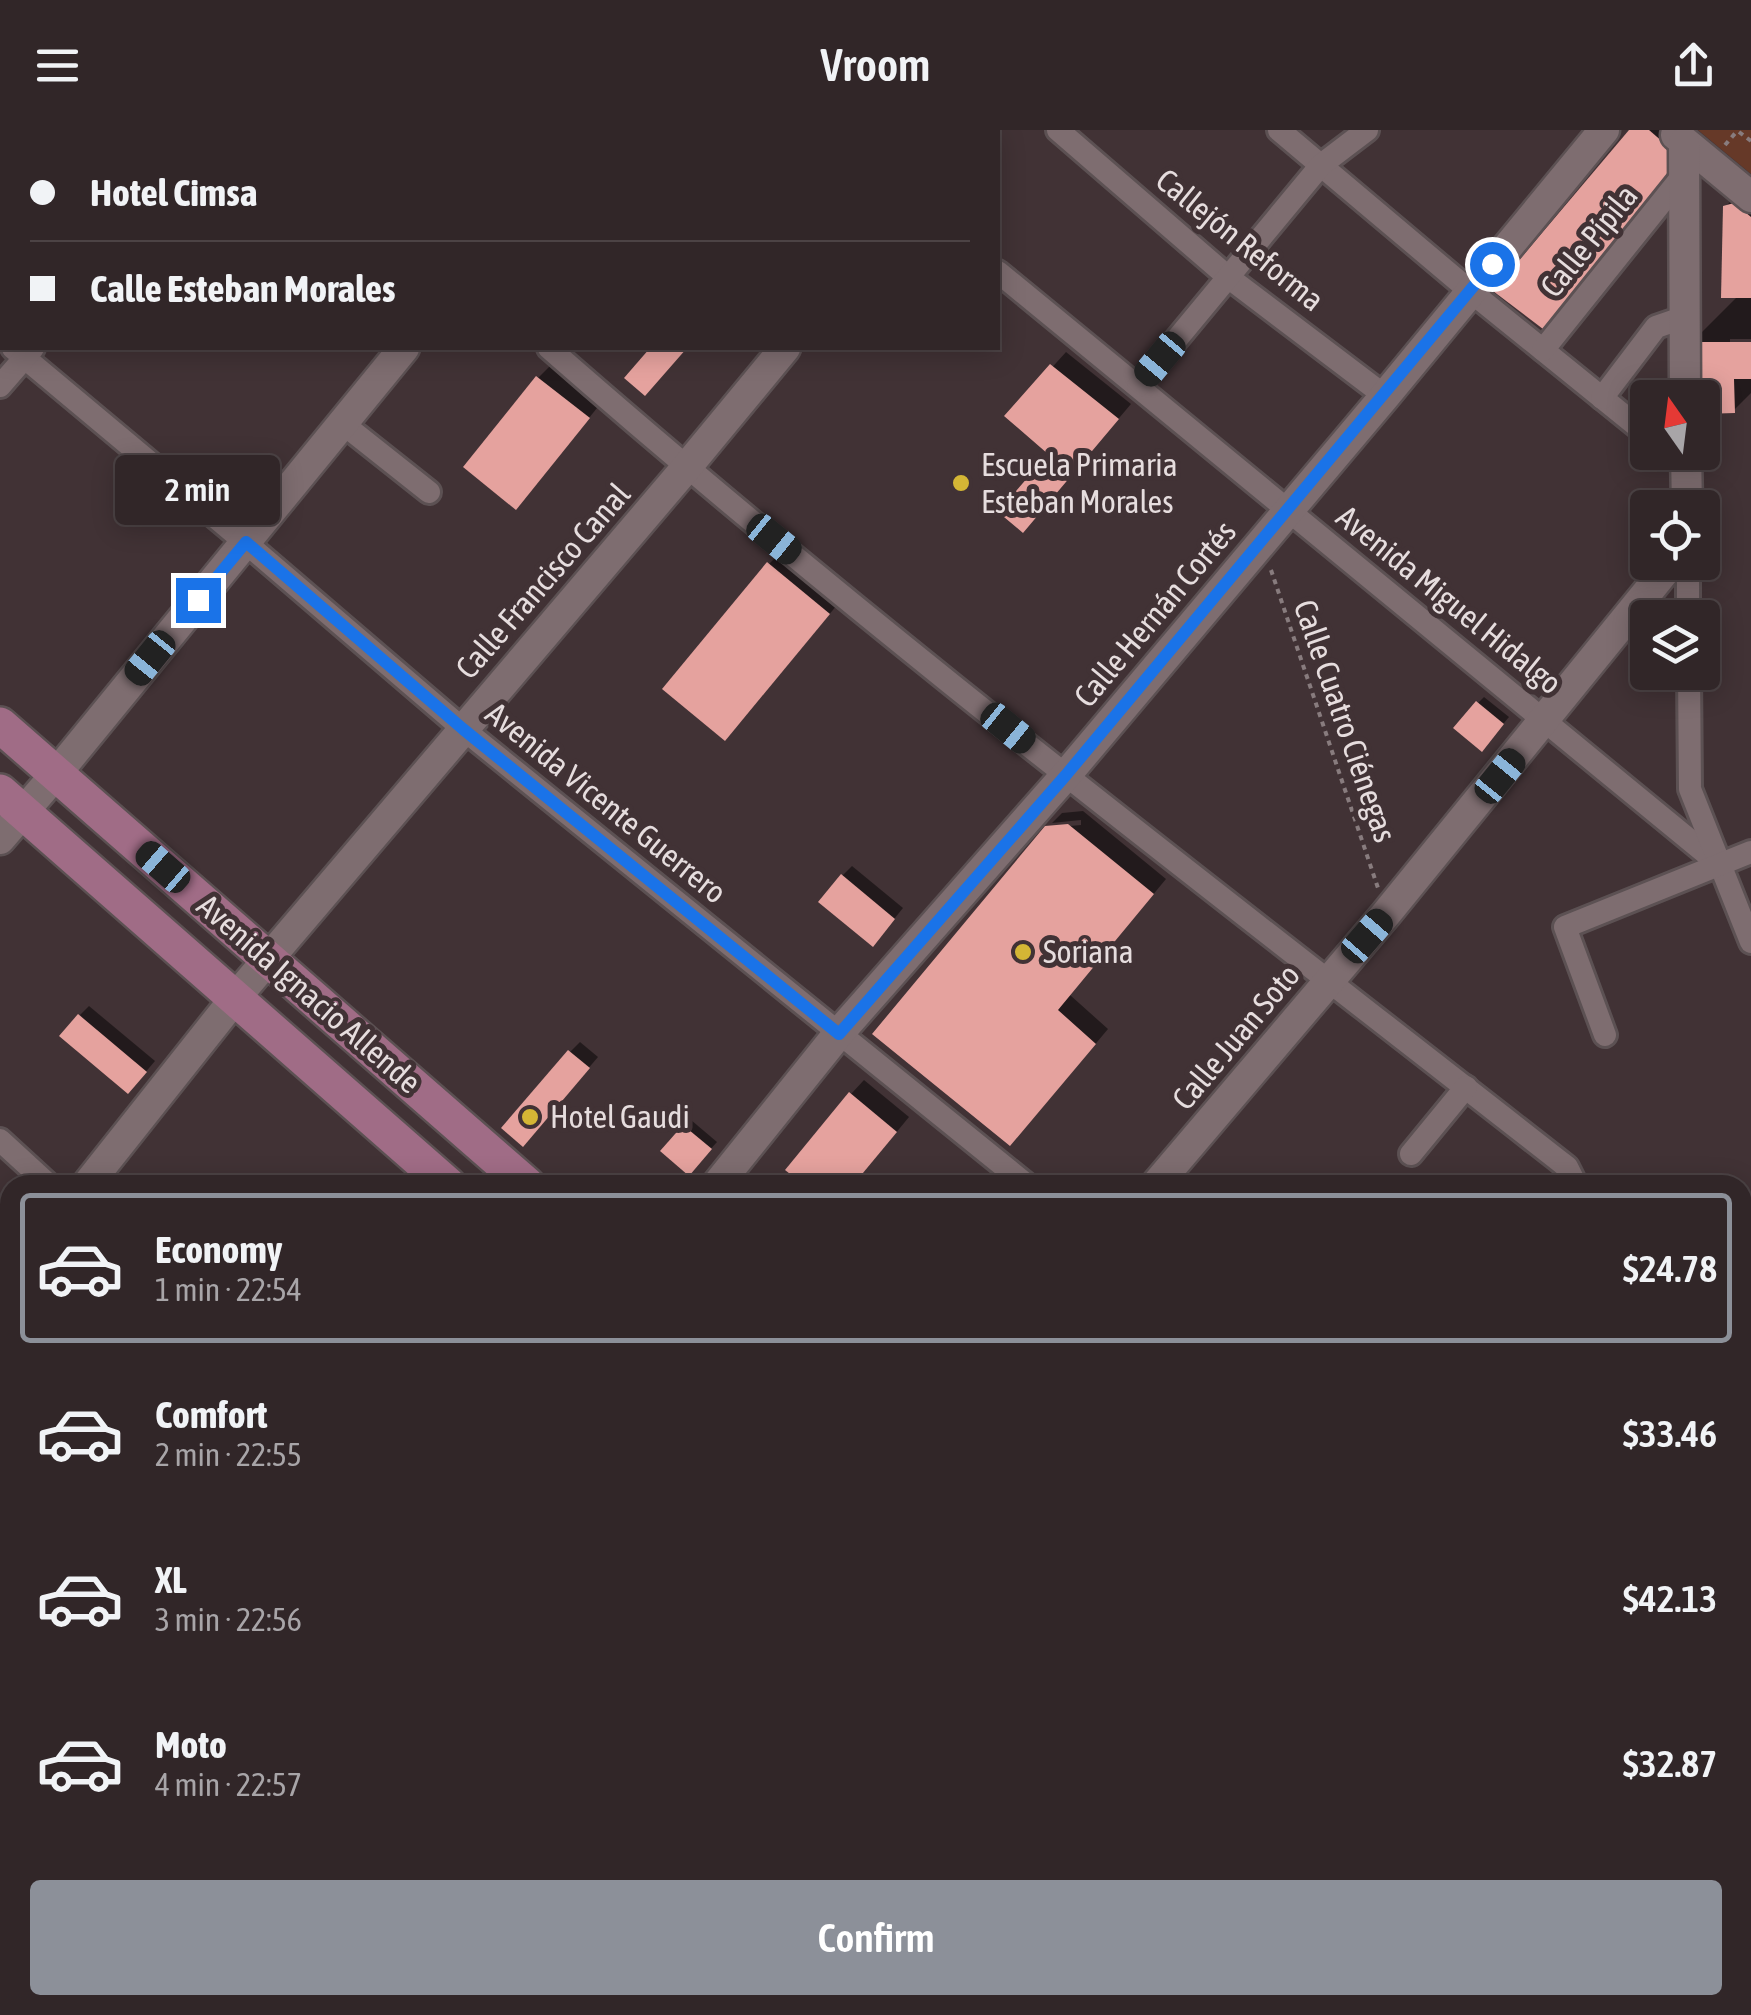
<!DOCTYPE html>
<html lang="en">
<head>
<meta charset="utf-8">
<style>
	body { margin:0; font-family:"Asap Condensed",sans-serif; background:#392e30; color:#f1f3f6; height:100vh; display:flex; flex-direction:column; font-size:38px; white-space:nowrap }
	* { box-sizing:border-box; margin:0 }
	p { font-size:32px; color:#a8a5a8 }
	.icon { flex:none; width:55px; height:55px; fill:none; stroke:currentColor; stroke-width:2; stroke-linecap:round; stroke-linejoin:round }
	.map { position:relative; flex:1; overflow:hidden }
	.panel { position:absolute; left:0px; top:1045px; width:1752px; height:840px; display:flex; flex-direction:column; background:#312628; border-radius:30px 30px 0 0; box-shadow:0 5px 25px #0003,0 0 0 2px #4c4345 }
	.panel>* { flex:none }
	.banner { position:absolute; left:0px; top:0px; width:1000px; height:220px; box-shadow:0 5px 25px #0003,0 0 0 2px #4c4345; display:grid; align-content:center; height:220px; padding:0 30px; background:#312628 }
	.needle { width:65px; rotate:346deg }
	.buttons { position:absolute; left:1630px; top:250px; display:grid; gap:20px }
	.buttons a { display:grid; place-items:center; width:90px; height:90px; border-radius:10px; background:#312628; box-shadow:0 5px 25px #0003,0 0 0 2px #4c4345; font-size:50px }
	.end { position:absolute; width:45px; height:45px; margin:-22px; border:12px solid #1a73e8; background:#fff; box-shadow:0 0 0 5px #fff }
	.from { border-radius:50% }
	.bubble { position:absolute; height:70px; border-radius:10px; background:#312628; box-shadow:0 5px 25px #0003,0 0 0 2px #4c4345; font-size:32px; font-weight:600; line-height:70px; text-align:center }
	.car { position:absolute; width:30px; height:60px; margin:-30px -15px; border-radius:12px; box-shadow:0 0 8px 2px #0007; background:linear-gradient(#222 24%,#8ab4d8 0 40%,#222 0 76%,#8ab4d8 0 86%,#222 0) }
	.banner b { display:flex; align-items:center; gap:35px; height:95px; font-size:38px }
	.banner b+b { border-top:2px solid #4c4345 }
	.banner i { width:25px; height:25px; background:#f1f3f6 }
	ul { padding:18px 0 0; list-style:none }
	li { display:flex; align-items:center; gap:30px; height:150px; margin:0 20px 15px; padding:0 10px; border:5px solid transparent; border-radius:10px }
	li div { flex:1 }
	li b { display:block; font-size:38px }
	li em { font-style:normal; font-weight:600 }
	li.selected { border-color:#8c9099 }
	li>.icon { width:90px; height:90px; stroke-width:1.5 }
	.cta { display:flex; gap:20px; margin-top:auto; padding:20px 30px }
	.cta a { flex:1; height:115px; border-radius:10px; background:#8c9099; color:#fff; font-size:40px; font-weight:600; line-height:115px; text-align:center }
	header { display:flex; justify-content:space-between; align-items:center; height:130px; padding:0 30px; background:#312628; font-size:45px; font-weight:600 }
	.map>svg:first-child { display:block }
</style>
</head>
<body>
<header><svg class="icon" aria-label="menu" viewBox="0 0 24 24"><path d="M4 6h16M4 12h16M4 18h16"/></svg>Vroom<svg class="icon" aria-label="share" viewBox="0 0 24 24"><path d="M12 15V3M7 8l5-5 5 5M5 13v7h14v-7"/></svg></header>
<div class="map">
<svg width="1751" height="1885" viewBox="0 0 1751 1885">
	<rect width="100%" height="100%" fill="#413235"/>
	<polygon fill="#663928" points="1698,0 1751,0 1751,44"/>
	<g fill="#0007">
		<polygon points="865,0 943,0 941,2 868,2"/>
		<polygon points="1632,0 1679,0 1556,182"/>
		<polygon points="1751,62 1751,209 1730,209 1730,214 1751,214 1751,263 1733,281 1702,268 1691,213 1738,166 1725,77 1739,63"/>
		<polygon points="1066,222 1131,274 1036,386 1052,324 1008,286"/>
		<polygon points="552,234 601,273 529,363 466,337 538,248"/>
		<polygon points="783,420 842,469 739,594 769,434"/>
		<polygon points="1484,567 1509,587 1488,612 1478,573"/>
		<polygon points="1083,681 1166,749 1070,865 1108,899 1024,999 1047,698 1081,695 1081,690 1052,693 1062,683"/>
		<polygon points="852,736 903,778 882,804 842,746"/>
		<polygon points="89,876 155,931 138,951 80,885"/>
		<polygon points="580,912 598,927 533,1003 570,922"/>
		<polygon points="864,950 909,987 853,1055 808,1055 851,964"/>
		<polygon points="691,990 717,1012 689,1043 663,1021"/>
	</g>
	<g fill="#e5a29e">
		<polygon points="1629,0 1649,0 1671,19 1672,46 1543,199 1493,161"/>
		<polygon points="1734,73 1751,87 1751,168 1721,168 1723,76"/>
		<polygon points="1689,212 1751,212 1751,249 1734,249 1735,283 1702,284 1702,268 1689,268"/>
		<polygon points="650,218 687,218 645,266 624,248"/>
		<polygon points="1050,234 1119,289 1023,403 998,382 1048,324 1004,286"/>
		<polygon points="536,246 590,288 516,380 463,337"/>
		<polygon points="767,432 830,484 725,611 662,559"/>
		<polygon points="1476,571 1504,594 1482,622 1453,598"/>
		<polygon points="1068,694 1154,764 1058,880 1096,914 1010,1016 872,904 1045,696"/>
		<polygon points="841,744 895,789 873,817 818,772"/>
		<polygon points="78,884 147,942 128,964 59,906"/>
		<polygon points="568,920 590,938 523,1017 501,998"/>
		<polygon points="849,962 897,1002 853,1055 804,1055 785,1040"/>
		<polygon points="683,995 712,1019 689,1046 660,1021"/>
		<polygon points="1751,1548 1751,1620 1742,1613 1742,1551"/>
	</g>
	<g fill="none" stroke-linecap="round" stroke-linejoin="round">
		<g stroke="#5c5153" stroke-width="16">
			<g id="lane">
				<polyline points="1742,1805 1751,1812"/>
				<polyline points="1504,1885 1513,1875"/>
			</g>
		</g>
		<g stroke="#5c5153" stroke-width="28">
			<g id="street">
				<polyline points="287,0 290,2"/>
				<polyline points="823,0 826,2"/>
				<polyline points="1058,0 1228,147 1385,266"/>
				<polyline points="1279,0 1470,161 1648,305"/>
				<polyline points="214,2 216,0"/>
				<polyline points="998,142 1720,735"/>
				<polyline points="13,218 245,412 463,599 1027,1055"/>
				<path d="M549 218C876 505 1224 768 1567 1037L1576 1055"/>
				<polyline points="1543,220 1685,43"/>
				<polyline points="0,256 33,218"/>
				<polyline points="1138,256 1321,35 1367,0"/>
				<polyline points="1602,268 1656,197 1685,187"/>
				<polyline points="342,293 429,362"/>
				<polyline points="1688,432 1688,488"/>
				<polyline points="1689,542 1690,659 1751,812"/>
				<polyline points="1605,905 1565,797 1751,722"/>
				<polyline points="0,1010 49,1055"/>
				<polyline points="1411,1024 1466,957"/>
				<polyline points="1742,1088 1751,1085"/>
				<polyline points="0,1187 10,1196"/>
				<polyline points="1742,1370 1751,1398"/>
				<polyline points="1742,1648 1751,1654"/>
				<polyline points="772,1875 784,1885"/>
				<polyline points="183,1885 191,1875"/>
				<polyline points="886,1885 895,1875"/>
				<polyline points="1306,1885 1313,1875"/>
				<polyline points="1730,1885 1740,1875"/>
			</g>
		</g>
		<g stroke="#5c5153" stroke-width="35">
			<g id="secondary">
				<polyline points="587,2 589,0"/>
				<polyline points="962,2 964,0"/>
				<polyline points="1676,5 1751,67"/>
				<polyline points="1684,13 1685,268"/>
				<polyline points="1686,322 1687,378"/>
				<polyline points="0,709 56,644 404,218"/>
				<polyline points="87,1055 236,867 686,338 785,218"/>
				<polyline points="717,1055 839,903 1066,645 1385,266 1604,0"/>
				<polyline points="1156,1055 1386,784 1672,432"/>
				<polyline points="0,1154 10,1143"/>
				<polyline points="0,1643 10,1652"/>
				<polyline points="249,1875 260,1885"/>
				<polyline points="28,1885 36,1875"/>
				<polyline points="464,1885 472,1875"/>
			</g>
		</g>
		<g stroke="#5c5153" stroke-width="40">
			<g id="primary">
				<polyline points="0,595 527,1055"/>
				<polyline points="0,662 448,1055"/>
				<polyline points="1388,1875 1400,1885"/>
				<polyline points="1464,1875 1475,1885"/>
			</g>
		</g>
		<g stroke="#887c7e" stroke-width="4" stroke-dasharray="5 5" stroke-linecap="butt">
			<polyline points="1739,2 1751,11"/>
			<polyline points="1725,15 1738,0"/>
			<polyline points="1271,440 1378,758"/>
		</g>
		<use href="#lane" stroke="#7e6d70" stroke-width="11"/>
		<use href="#street" stroke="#7e6d70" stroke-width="22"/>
		<use href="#secondary" stroke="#7e6d70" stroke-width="30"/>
		<use href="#primary" stroke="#a06c86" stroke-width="35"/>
	</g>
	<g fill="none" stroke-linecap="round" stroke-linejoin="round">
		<polyline stroke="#1a73e8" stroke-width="12" points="198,470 246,412 463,599 839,904 1066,645 1492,134"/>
	</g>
	<g fill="#d4b635" stroke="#413235" stroke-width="4">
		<circle cx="961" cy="353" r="10"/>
		<circle cx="1023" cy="822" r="10"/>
		<circle cx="530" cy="987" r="10"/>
	</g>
	<g text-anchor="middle" stroke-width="10" stroke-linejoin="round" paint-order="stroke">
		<g font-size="32" fill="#e6ddde" stroke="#413235">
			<text transform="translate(1240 110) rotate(39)" y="11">Callejón Reforma</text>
			<text transform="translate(1589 111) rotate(-51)" y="11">Calle Pípila</text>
			<text transform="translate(543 451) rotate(-49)" y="11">Calle Francisco Canal</text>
			<text transform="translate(1449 470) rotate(39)" y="11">Avenida Miguel Hidalgo</text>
			<text transform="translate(1155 484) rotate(-50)" y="11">Calle Hernán Cortés</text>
			<text transform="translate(1345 591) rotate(71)" y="11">Calle Cuatro Ciénegas</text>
			<text transform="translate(606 673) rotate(39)" y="11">Avenida Vicente Guerrero</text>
			<text transform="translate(309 864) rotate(41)" y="11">Avenida Ignacio Allende</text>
			<text transform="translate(1236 907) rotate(-50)" y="11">Calle Juan Soto</text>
		</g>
		<g font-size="32" fill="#e6ddde" stroke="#413235" text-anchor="start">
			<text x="981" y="346">Escuela Primaria<tspan x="981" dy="37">Esteban Morales</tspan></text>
			<text x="1043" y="833">Soriana</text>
			<text x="550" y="998">Hotel Gaudi</text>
		</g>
	</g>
</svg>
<div class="buttons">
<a><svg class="needle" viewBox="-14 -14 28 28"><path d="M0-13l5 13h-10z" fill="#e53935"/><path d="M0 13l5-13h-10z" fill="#a8a5a8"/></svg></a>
<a><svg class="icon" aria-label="locate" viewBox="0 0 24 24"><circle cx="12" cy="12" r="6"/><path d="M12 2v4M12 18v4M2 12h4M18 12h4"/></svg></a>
<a><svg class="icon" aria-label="layers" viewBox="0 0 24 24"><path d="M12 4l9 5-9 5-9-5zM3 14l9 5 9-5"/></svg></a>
</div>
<i class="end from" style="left:1492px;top:134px"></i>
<i class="end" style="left:198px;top:470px"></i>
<div class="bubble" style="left:115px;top:325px;width:165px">2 min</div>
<i class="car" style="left:1160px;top:229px;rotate:220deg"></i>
<i class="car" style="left:774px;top:409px;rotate:129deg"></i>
<i class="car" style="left:150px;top:528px;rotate:219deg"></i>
<i class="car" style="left:1008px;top:598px;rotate:129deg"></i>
<i class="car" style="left:1500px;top:646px;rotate:39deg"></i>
<i class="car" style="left:163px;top:737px;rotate:311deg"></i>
<i class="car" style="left:1367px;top:806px;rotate:41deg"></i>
<div class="banner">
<b><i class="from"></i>Hotel Cimsa</b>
<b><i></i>Calle Esteban Morales</b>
</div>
<section class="panel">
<ul>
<li class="selected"><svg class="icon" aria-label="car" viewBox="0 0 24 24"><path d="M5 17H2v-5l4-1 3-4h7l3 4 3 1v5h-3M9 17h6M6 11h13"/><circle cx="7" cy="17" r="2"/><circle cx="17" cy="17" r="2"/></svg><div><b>Economy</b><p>1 min · 22:54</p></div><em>$24.78</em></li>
<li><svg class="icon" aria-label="car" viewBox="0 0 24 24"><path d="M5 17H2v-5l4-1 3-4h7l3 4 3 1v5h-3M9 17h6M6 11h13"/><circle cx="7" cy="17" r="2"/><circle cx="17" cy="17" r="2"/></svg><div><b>Comfort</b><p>2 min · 22:55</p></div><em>$33.46</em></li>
<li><svg class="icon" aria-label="car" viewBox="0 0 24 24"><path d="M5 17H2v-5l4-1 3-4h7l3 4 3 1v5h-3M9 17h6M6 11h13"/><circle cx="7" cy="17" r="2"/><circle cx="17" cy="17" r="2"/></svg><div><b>XL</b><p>3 min · 22:56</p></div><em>$42.13</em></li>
<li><svg class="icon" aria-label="car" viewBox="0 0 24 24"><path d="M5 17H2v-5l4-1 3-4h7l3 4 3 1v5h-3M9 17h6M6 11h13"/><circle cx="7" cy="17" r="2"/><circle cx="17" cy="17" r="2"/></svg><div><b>Moto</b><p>4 min · 22:57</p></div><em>$32.87</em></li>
</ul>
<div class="cta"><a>Confirm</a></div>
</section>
</div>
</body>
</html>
